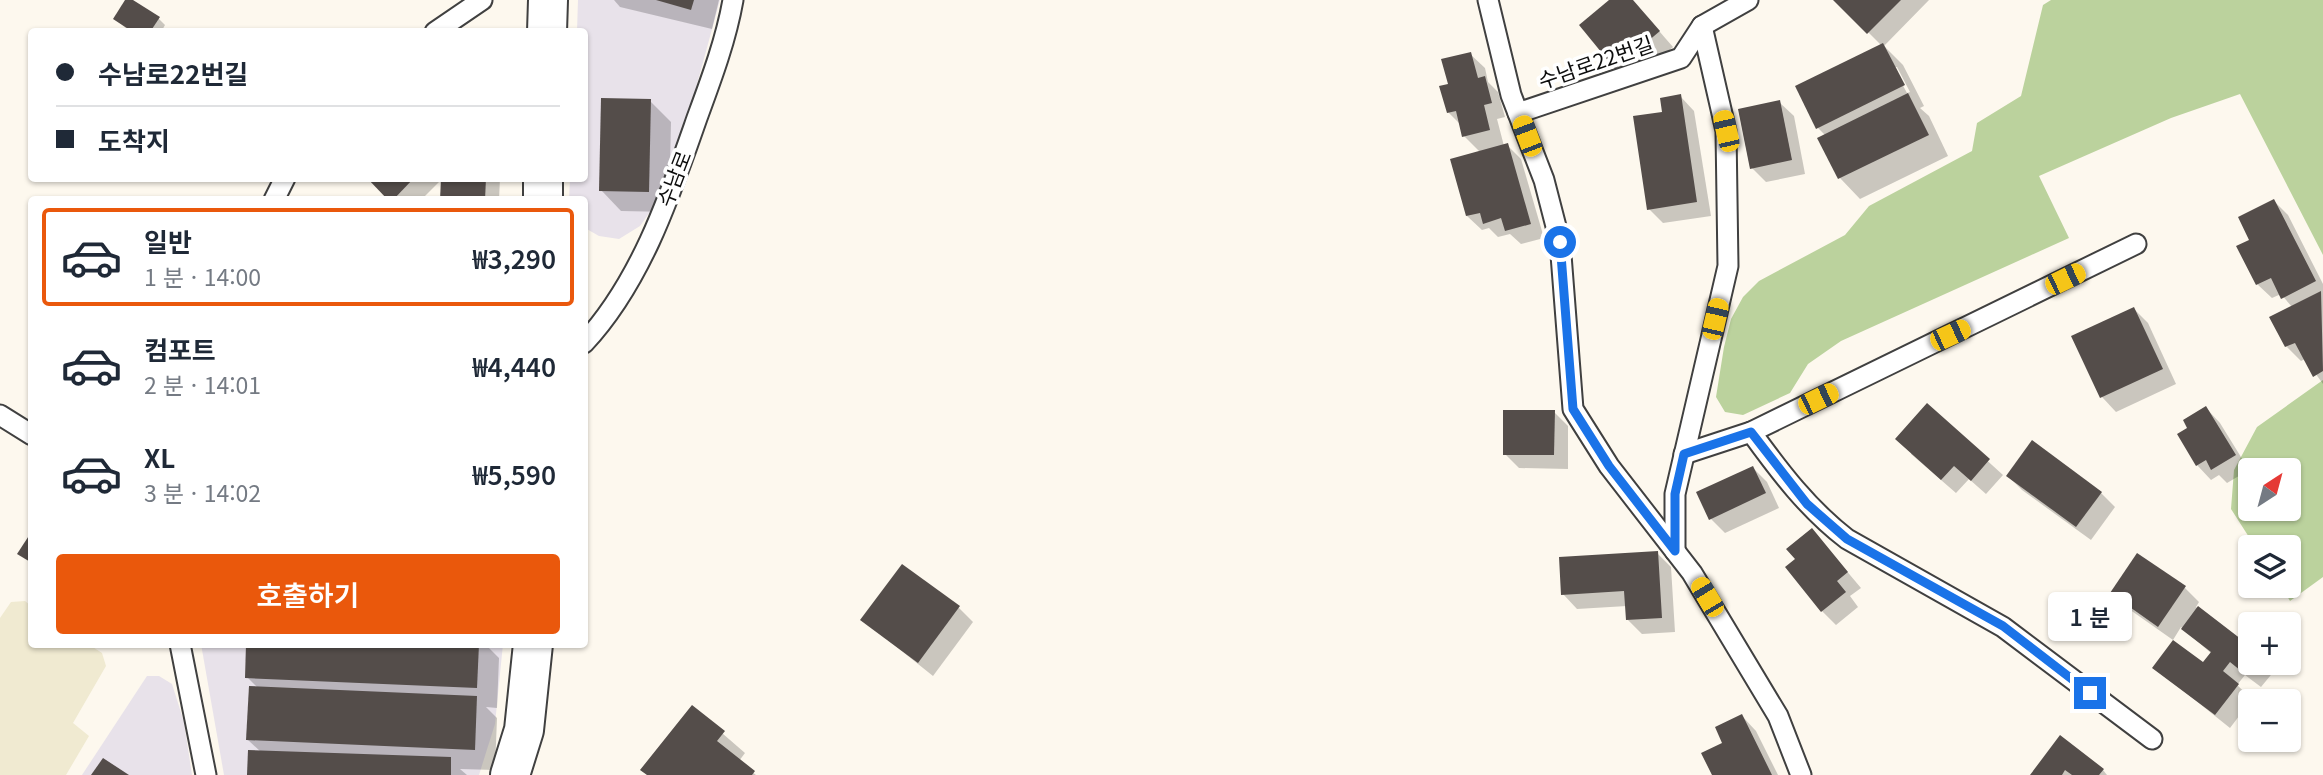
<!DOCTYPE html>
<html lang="ko">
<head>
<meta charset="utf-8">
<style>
	body { margin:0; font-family:Georgia,"Noto Sans KR",serif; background:#f6f6f7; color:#1f2937; height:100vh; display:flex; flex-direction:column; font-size:26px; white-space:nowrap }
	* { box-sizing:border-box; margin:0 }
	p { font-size:23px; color:#747a83 }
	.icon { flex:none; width:38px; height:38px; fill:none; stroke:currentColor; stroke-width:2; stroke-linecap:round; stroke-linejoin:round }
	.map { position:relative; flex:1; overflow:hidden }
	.drawer { position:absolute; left:28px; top:196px; width:560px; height:452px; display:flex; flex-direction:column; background:#fff; border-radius:7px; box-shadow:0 2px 5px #0004 }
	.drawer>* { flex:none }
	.hud { position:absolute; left:28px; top:28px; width:560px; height:154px; border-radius:7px; box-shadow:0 2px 5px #0004; display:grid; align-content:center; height:154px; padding:0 28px; background:#fff }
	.needle { width:46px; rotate:36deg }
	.controls { position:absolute; left:2238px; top:458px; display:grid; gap:14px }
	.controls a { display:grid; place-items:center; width:63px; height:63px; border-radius:7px; background:#fff; box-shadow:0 2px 5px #0004; font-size:35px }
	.end { position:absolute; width:32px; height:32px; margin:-16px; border:9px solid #1a73e8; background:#fff; box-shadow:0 0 0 4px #fff }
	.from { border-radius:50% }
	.bubble { position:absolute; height:49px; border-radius:7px; background:#fff; box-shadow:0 2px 5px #0004; font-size:23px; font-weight:600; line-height:49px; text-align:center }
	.car { position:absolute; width:21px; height:42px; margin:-21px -10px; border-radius:9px; box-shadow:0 0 5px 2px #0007; background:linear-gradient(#f5c518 24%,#345 0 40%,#f5c518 0 76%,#345 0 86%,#f5c518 0) }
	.hud b { display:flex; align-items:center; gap:24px; height:66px; font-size:26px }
	.hud b+b { border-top:2px solid #e0e1e3 }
	.hud i { width:18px; height:18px; background:#1f2937 }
	ul { padding:12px 0 0; list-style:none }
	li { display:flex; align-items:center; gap:21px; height:98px; margin:0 14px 10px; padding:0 14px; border:4px solid transparent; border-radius:7px }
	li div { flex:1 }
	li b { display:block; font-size:26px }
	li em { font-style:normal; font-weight:600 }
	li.selected { border-color:#ea580c }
	li>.icon { width:63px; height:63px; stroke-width:1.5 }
	.button { display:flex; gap:14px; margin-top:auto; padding:14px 28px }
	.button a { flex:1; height:80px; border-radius:7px; background:#ea580c; color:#fff; font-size:28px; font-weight:600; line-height:80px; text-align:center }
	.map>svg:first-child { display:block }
</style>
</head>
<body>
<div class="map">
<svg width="2323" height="775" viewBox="0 0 2323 775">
	<rect width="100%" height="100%" fill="#fdf8ee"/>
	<g fill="#e8e2ea">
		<polygon points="578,0 720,0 694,95 657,202 640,226 619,239 599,236 585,228 584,200 569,200 570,179 584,178 584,32 577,31"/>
		<polygon points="201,644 503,644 495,724 479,775 224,775"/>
		<polygon points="147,676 159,676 172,684 184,722 192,775 82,775"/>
	</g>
	<polygon fill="#f0ead1" points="25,601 31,606 32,644 88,644 102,653 106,666 73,723 89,736 66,775 0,775 0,618 11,602"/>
	<g fill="#bbd29d" fill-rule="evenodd">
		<polygon points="2051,0 2323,0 2323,255 2240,94 2171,118 2039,176 2069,238 1841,341 1808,364 1790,393 1743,415 1725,412 1716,397 1724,347 1731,319 1743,297 1759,281 1845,235 1869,206 1972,151 1977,123 2021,96 2043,5"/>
		<path d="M2323 380V577L2290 601 2281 586H2289V548H2256L2231 509 2234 470 2257 427ZM2250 471H2289V509H2250Z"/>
	</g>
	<g fill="#0003" fill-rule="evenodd">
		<polygon points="127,0 158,18 165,25 161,32 131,32 122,25 115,19"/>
		<polygon points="614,0 719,0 712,29 620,7"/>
		<polygon points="1611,0 1632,0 1673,47 1631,82 1617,67"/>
		<path d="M1836 0H1929L1884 46 1903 65 1924 106 1920 108 1929 116 1948 156 1860 199 1840 178 1820 139 1826 136 1818 128 1881 45ZM1893 67H1897L1910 92 1907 93Z"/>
		<polygon points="1470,54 1485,68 1488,82 1498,92 1505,117 1497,119 1504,146 1507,145 1521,159 1544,238 1521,244 1510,234 1498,237 1489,228 1482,230 1467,216 1480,152 1464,136 1461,125 1448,112 1450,85"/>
		<polygon points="1680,96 1694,111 1711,216 1663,223 1649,209 1664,114"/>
		<polygon points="650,101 671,122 669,212 621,211 601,190"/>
		<polygon points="1779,102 1794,116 1805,174 1766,182 1752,168"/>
		<polygon points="369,178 500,178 499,200 442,200 442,179 421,200 390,200"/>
		<polygon points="2274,201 2288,215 2323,284 2323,384 2305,359 2301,361 2286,346 2292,307 2281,294 2272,298 2257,284 2251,241"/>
		<polygon points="2134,309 2148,323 2176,384 2116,412 2102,397"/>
		<polygon points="1927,406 2003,475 1986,494 1969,479 1956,493 1911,454"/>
		<polygon points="2206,408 2220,423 2249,470 2227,483 2219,475 2211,480 2197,465 2179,435 2190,429"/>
		<polygon points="1554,412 1568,426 1568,469 1519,468 1505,454"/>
		<polygon points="1753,468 1767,482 1779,508 1725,533 1711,519"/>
		<polygon points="2008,476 2101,493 2115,507 2091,540 2022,490"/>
		<polygon points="1812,530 1861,588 1850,596 1858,607 1836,625 1822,611"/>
		<polygon points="1657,553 1671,567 1675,632 1642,634 1627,619 1627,606 1577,609 1563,594"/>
		<polygon points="2185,588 2199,602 2196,607 2250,648 2250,663 2268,663 2275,670 2261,687 2245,675 2237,685 2252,699 2230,728 2155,668 2204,664 2212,654 2181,627 2173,640 2126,607 2112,592"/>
		<polygon points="958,607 973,622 933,676 863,620"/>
		<polygon points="248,644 485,644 499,658 497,708 486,707 497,718 495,770 460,769 467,775 249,775 261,752 248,740 258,688 247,677"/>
		<polygon points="692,707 745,753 739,761 756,775 648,775"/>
		<polygon points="1742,716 1756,731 1778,775 1714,775 1724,743"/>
		<polygon points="2060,738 2103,770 2107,775 2032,775"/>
	</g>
	<g fill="#544d4a">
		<polygon points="125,0 133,0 160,17 150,32 133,32 113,19"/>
		<polygon points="656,0 694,0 691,10"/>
		<polygon points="1609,0 1633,0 1660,31 1615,69 1579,25"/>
		<polygon points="1833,0 1901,0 1867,34"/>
		<polygon points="1883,43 1905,85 1816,129 1795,86"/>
		<polygon points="1471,52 1478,78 1485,76 1492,103 1484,105 1490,130 1462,137 1456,111 1447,113 1439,86 1448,84 1441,59"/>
		<polygon points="1908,93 1929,135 1838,179 1817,138"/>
		<polygon points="1681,94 1697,202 1647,210 1633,116 1662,112 1660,98"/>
		<polygon points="601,98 651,99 649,192 599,191"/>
		<polygon points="1780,100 1792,160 1750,169 1738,109"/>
		<polygon points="1508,143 1531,224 1505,231 1501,218 1483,224 1480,213 1466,216 1450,159"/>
		<polygon points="367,178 414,178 393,200 388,200"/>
		<polygon points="441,178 486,178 485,200 440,200"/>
		<polygon points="2274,199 2316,281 2281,299 2271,278 2256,285 2236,246 2249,240 2238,217"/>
		<polygon points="2321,291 2323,371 2313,377 2295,343 2285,347 2269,317"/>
		<polygon points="2134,307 2163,369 2100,398 2071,336"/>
		<polygon points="1927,403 1990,459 1971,481 1954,466 1941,480 1895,439"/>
		<polygon points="2206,406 2236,455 2211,470 2206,460 2196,466 2177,434 2187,428 2183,420"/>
		<polygon points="1503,410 1555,410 1554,455 1503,455"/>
		<polygon points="2032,440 2102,492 2076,527 2006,476"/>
		<polygon points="1753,466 1766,493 1709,520 1696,492"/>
		<polygon points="1812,528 1848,572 1837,581 1846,592 1821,612 1785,567 1795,559 1786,549"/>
		<polygon points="32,531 32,563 17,554"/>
		<polygon points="1658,551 1662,618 1626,620 1624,591 1561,595 1559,557"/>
		<polygon points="2137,553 2186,586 2158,627 2110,593"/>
		<polygon points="902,564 960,606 918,663 860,620"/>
		<polygon points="2198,606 2250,646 2250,663 2255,663 2246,675 2230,662 2223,671 2239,684 2215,715 2152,668 2173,640 2203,662 2211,652 2181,629"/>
		<polygon points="246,644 479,644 477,688 245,678"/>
		<polygon points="249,686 477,696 475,750 246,740"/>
		<polygon points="692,705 725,731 717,741 755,771 752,775 647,775 640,770"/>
		<polygon points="1742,714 1772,775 1712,775 1701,753 1722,743 1715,727"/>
		<polygon points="2060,735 2104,769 2099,775 2072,775 2065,770 2062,775 2030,775"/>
		<polygon points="248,750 451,757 451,775 247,775"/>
		<polygon points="103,758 129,775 91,775"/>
	</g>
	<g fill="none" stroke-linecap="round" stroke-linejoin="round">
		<g stroke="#404040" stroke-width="23">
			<g id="service">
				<polyline points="1488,0 1511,95 1544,180 1560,242 1573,409 1609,466 1692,573 1778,716 1801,775"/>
				<polyline points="435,32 482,0"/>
				<polyline points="1518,113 1681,58 1702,26 1748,0"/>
				<polyline points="274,200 285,178"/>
				<path d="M584 343C641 282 670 195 697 118 711 80 726 40 733 0"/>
				<polyline points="0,415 32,435"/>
				<path d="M1751 432C1780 472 1808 509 1847 539L2003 627 2152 739"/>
				<polyline points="1684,454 1751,432 2136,244"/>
				<polyline points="1675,551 1675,494 1728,266 1726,131 1702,26"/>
				<polyline points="180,644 206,775"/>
			</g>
		</g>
		<g stroke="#404040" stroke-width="42">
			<g id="tertiary">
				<polyline points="547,32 548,0"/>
				<polyline points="543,200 543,178"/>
				<polyline points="510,775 524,730 533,644"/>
			</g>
		</g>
		<use href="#service" stroke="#fff" stroke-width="19"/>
		<use href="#tertiary" stroke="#fff" stroke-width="38"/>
	</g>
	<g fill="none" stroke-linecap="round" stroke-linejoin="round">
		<polyline stroke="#1a73e8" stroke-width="9" points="1560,242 1573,409 1609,466 1675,551 1675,494 1684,454 1751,432 1807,504 1847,539 2003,626 2090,693"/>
	</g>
	<g text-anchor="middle" stroke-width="7" stroke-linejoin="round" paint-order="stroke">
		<g font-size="21" fill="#0d0d0d" stroke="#fff">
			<text transform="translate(1596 63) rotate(-19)" y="7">수남로22번길</text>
			<text transform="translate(675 179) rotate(-69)" y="7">수남로</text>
		</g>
	</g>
</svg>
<div class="controls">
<a><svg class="needle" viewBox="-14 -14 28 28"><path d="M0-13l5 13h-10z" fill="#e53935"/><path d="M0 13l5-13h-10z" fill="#747a83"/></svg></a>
<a><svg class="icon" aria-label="layers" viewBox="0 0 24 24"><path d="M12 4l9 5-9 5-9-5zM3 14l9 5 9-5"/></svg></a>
<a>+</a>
<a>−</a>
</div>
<i class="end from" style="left:1560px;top:242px"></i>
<i class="end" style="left:2090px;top:693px"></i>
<div class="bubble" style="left:2048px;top:592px;width:84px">1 분</div>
<i class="car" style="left:1726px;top:131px;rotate:347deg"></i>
<i class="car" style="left:1527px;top:136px;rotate:339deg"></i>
<i class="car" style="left:2065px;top:279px;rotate:64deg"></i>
<i class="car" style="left:1715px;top:319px;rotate:13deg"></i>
<i class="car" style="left:1950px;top:335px;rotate:65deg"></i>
<i class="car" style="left:1818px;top:399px;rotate:64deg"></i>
<i class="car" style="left:1707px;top:597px;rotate:329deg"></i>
<div class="hud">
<b><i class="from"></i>수남로22번길</b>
<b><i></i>도착지</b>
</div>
<section class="drawer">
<ul>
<li class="selected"><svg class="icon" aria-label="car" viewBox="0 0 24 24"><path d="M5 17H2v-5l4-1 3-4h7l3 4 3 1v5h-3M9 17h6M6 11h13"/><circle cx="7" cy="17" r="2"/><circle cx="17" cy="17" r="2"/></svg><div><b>일반</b><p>1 분 · 14:00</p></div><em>₩3,290</em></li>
<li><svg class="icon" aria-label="car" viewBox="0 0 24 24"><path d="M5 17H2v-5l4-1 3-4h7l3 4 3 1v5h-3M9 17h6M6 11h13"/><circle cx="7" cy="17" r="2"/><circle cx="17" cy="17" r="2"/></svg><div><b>컴포트</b><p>2 분 · 14:01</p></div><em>₩4,440</em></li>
<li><svg class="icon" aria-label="car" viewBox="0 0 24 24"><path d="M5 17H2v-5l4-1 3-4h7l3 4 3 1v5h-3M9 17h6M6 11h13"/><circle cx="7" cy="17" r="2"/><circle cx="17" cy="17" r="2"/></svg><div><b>XL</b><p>3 분 · 14:02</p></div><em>₩5,590</em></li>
</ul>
<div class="button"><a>호출하기</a></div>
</section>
</div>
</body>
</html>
